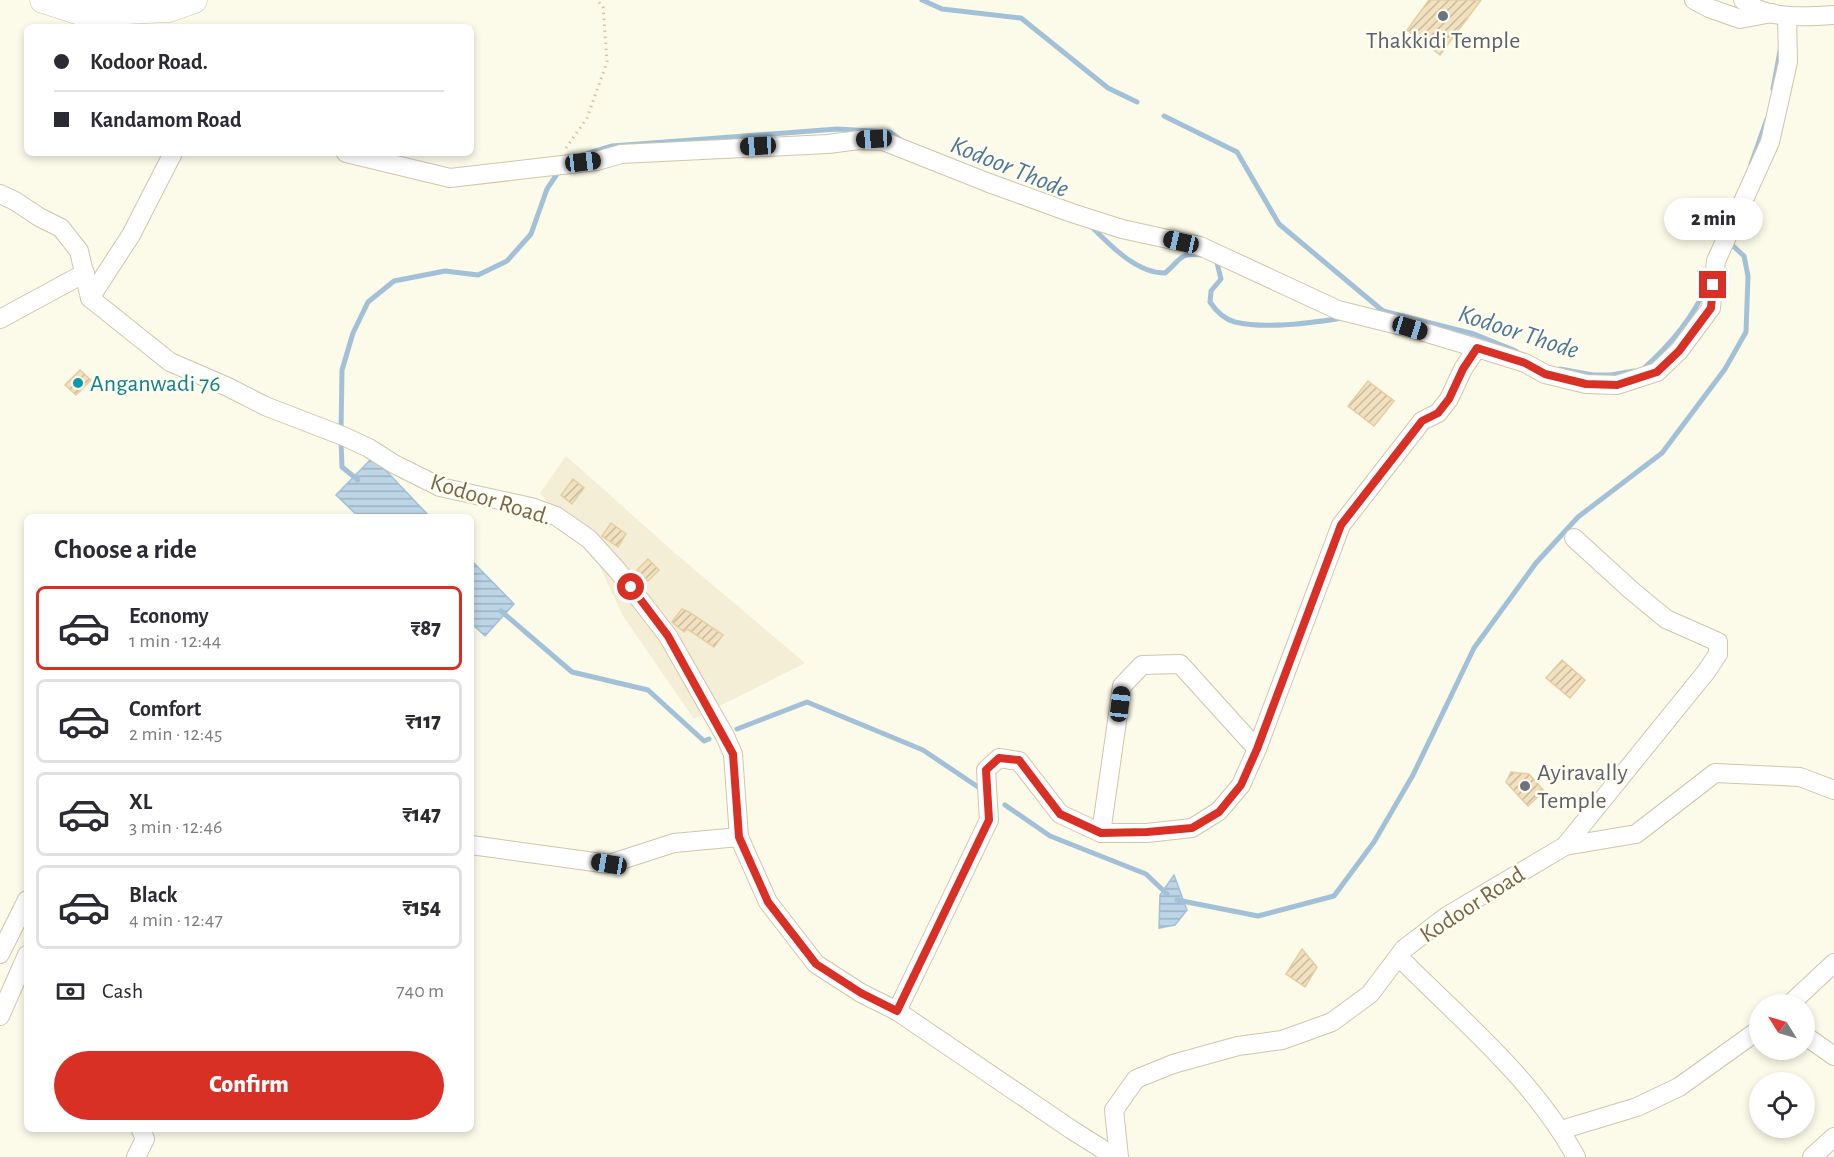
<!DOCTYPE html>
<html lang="en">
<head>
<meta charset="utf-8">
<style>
	body { margin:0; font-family:"Alegreya Sans",sans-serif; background:#f2f2f3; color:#2b2b33; height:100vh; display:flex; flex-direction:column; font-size:22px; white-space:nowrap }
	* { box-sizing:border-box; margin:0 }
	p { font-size:20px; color:#7c7c81 }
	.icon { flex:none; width:33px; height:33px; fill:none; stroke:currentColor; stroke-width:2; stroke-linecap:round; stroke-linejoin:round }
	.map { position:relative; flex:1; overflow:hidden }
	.side { position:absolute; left:24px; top:514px; width:450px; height:618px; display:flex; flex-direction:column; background:#fff; border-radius:9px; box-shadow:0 3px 9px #0003 }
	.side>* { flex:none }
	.banner { position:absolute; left:24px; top:24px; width:450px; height:132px; border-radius:9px; box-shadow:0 3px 9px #0003; display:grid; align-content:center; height:132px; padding:0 30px; background:#fff }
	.needle { width:39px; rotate:307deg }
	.buttons { position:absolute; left:1749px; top:994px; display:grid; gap:12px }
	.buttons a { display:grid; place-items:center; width:66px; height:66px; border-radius:50%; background:#fff; box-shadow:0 3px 9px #0003; font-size:30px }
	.end { position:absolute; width:27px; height:27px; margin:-14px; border:8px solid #d93025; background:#fff; box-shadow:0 0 0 3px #fff }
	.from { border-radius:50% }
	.bubble { position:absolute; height:42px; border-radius:21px; background:#fff; box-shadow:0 3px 9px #0003; font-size:20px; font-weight:800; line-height:42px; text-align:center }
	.car { position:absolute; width:18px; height:36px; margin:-18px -9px; border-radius:8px; box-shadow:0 0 4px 2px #0007; background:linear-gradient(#222 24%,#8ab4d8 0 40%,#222 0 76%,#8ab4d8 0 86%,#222 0) }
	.banner b { display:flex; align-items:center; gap:21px; height:57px; font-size:22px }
	.banner b+b { border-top:2px solid #e1e1e2 }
	.banner i { width:15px; height:15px; background:#2b2b33 }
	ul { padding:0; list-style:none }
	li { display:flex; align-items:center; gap:18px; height:84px; margin:0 12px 9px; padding:0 18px; border:3px solid #e1e1e2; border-radius:9px }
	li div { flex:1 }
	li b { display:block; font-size:22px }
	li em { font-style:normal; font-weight:800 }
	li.current { border-color:#d93025 }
	li>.icon { width:54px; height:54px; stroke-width:1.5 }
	h2 { padding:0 30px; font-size:27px; line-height:72px }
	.pay { display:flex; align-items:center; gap:15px; height:66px; padding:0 30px; font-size:22px }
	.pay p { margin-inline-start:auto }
	.primary-button { display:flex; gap:12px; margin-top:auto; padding:12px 30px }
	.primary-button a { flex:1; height:69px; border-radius:36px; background:#d93025; color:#fff; font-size:24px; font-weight:800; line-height:69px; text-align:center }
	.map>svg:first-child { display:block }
</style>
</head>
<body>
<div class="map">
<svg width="1834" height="1157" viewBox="0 0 1834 1157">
	<defs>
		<pattern id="water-rules" width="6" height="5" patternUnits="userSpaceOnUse" patternTransform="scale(1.5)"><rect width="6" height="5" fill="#bcd5e7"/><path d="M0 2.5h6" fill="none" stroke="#9eb1bd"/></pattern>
		<pattern id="building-hatch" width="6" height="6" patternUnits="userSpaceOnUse" patternTransform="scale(1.5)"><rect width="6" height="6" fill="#f2e1bf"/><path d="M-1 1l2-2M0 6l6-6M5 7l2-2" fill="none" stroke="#c9ba9d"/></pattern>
	</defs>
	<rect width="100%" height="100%" fill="#fcfae8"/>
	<polygon fill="#f4eed6" points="566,456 676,554 805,663 694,719 623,616 600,567 540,493"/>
	<g fill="url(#water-rules)" stroke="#a2c1d8" stroke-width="1.5">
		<polygon points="373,457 430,517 359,517 336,495"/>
		<polygon points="471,560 514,604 485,636 471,623"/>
		<polygon points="1174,875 1187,910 1175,925 1159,928 1160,895"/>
	</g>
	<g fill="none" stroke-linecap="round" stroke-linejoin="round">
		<g stroke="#a2c1d8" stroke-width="5">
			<polyline points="922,0 942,9 1021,18 1108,88 1137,102"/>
			<polyline points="1773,89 1780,51"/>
			<polyline points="1164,116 1237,152 1279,224 1383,311"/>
			<polyline points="583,155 612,146 837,129 890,132 902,141"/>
			<polyline points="1751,164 1767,119"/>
			<path d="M1090 225C1110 245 1136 273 1165 273 1181 260 1179 252 1201 255"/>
			<path d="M1215 260 1217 263 1221 279 1211 291 1210 302C1216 311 1223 319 1235 322 1264 329 1312 323 1342 318"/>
			<polyline points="1375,312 1383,311 1474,334 1516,351"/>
			<polyline points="1560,369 1593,375 1611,375 1634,371"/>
			<path d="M1643 369C1669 346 1692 320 1706 287"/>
			<polyline points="341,431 342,370 353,333 368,302 394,281 445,271 478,275 507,261 531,234 547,189 559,171"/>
			<polyline points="341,440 342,467 358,480"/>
			<polyline points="501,611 572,672 648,690 704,741 709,739"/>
			<polyline points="737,729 807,702 923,750 978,787"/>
			<polyline points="1005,805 1050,836 1146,874 1167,894"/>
			<polyline points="1177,900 1258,916 1334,896 1374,842 1413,775 1474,648 1536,563 1578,517 1662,453 1725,369 1746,332 1748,276 1744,256 1732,245 1726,243"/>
		</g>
	</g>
	<g fill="url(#building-hatch)" stroke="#e5cda0" stroke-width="1.5">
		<polygon points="1429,0 1481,0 1440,55 1407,30"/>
		<polygon points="80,370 91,380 76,395 65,385"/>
		<polygon points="1368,381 1394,401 1374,426 1348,406"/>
		<polygon points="573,479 584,488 572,504 561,495"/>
		<polygon points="611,523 626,534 618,547 602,536"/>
		<polygon points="648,559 659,570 648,581 637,570"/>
		<polygon points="682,609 689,612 723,635 714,647 687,629 684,632 672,622"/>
		<polygon points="1562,660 1585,680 1570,698 1546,678"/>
		<polygon points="1511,772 1529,774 1544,791 1528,806 1506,782"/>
		<polygon points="1302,949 1317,967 1305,987 1286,974"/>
	</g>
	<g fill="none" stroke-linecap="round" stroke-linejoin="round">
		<g stroke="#cfc6ad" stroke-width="20">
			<g id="street">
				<polyline points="1694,0 1709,8 1740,19 1772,13"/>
				<path d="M1743 0C1765 20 1807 17 1834 15"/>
				<polyline points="346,153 450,178 597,161 621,154 828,144 859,140 883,141 989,183 1072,213 1122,229 1200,246 1338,310 1410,328 1477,348"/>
				<polyline points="0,194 15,201 39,217 61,228 79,251 90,298 170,362 228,387 265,406 343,436 369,448 394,464 440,487 531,507 556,516 589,539 617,570 668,636 725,736 733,754 739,837 768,902 816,964 861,993 897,1011 1072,1130 1115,1157"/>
				<polyline points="90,298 131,235 173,153"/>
				<polyline points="0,319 85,273"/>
				<polyline points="1101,833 1122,686 1142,665 1180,664 1257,749"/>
				<polyline points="471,845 609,864 674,843 739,837"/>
				<polyline points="1565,846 1706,672 1718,654 1718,642 1666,619 1631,590 1574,538"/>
				<polyline points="0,954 27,900"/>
				<path d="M1399 957C1461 1020 1533 1078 1576 1157"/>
				<polyline points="1789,1005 1834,963"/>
				<polyline points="897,1011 989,820 986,770 999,758 1019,761 1060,814 1101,833 1147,833 1192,828 1219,811 1241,785 1257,749 1341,525 1422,421 1438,413 1449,399 1463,369 1477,348 1525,363 1545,374 1586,384 1617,385 1657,372 1679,351 1711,308 1716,261 1770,142 1788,62 1787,16"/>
				<polyline points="0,1016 27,955"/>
				<polyline points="1804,1035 1834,1056"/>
				<polyline points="1561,1130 1637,1107 1679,1087 1760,1029"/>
				<polyline points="136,1157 145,1139 141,1130"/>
				<polyline points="1119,1157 1114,1110 1136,1079 1173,1064 1238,1046 1282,1040 1332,1022 1370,994 1404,949 1447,916 1565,846 1636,834 1715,773 1800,777 1834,790"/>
				<polyline points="1812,1157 1834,1137"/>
			</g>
		</g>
		<g stroke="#d0c5a9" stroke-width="27">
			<polyline id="secondary" points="43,0 83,13 169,9 194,0"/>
		</g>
		<polyline stroke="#d7c5a2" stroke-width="3" stroke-dasharray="1.5 4.5" stroke-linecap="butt" points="566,148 587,118 607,62 603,7 597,0"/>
		<use href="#street" stroke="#fff" stroke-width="18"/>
		<use href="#secondary" stroke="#fff" stroke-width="26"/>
	</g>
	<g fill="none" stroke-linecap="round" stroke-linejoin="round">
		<polyline stroke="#d93025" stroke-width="8" points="631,587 668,636 733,754 739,837 768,902 816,964 861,993 897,1011 989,820 986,770 999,758 1019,760 1060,814 1101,833 1147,832 1192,828 1219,812 1241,785 1257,749 1341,525 1422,421 1438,413 1449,399 1463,369 1477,348 1525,363 1545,374 1586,384 1617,385 1657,372 1679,351 1711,308 1713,285"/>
	</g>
	<g fill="#6b7280" stroke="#fffdef" stroke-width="2">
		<circle cx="1443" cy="16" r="6"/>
		<circle cx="1525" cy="786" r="6"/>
	</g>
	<circle fill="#0f9aa8" stroke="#fffdef" stroke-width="2" cx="78" cy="383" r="6"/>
	<g text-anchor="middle" stroke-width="5" stroke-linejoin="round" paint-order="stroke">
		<g font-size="24" fill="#5b616d" stroke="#fffdef">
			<text x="1443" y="48">Thakkidi Temple</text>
			<text x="1537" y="780" text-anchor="start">Ayiravally<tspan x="1537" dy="28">Temple</tspan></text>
		</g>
		<g font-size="24" fill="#0d838f" stroke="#fffdef" text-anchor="start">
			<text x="90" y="391">Anganwadi 76</text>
		</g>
		<g font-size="24" fill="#77674b" stroke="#fffdef">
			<text transform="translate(491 499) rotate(17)" y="8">Kodoor Road.</text>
			<text transform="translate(1472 904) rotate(-33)" y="8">Kodoor Road</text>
		</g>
		<g font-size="26" font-style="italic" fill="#4b7799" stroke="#fffdef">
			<text transform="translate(1010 166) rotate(22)" y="9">Kodoor Thode</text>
			<text transform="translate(1519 331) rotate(18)" y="9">Kodoor Thode</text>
		</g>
	</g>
</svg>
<div class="buttons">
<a><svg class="needle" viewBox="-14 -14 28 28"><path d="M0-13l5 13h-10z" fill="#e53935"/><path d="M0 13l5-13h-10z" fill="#7c7c81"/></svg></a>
<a><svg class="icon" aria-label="locate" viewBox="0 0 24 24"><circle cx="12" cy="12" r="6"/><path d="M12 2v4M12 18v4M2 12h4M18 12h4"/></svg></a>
</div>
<i class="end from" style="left:631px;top:587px"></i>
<i class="end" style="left:1713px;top:285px"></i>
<div class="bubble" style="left:1664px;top:198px;width:99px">2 min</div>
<i class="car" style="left:874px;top:139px;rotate:267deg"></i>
<i class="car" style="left:758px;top:146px;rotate:267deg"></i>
<i class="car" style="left:583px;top:162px;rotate:83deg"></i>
<i class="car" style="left:1181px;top:242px;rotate:283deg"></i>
<i class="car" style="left:1410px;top:328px;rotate:107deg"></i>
<i class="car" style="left:1120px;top:704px;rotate:7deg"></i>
<i class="car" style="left:609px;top:864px;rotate:280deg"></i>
<div class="banner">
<b><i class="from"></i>Kodoor Road.</b>
<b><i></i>Kandamom Road</b>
</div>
<section class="side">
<h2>Choose a ride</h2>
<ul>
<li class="current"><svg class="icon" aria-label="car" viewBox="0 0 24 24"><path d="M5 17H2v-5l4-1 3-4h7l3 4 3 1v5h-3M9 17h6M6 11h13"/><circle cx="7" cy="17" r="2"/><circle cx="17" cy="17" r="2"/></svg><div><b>Economy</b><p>1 min · 12:44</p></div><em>₹87</em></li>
<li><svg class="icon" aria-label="car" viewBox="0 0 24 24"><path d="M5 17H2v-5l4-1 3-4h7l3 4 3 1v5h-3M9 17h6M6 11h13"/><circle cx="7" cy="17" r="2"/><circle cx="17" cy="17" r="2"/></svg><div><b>Comfort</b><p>2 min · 12:45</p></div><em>₹117</em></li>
<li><svg class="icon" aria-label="car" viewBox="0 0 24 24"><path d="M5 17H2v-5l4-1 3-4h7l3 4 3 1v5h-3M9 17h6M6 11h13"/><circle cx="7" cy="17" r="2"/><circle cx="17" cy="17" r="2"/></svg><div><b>XL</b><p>3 min · 12:46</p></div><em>₹147</em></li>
<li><svg class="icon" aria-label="car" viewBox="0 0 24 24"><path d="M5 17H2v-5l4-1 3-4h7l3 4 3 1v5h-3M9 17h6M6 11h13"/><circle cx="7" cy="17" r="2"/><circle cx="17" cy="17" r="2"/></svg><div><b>Black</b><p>4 min · 12:47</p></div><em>₹154</em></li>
</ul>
<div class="pay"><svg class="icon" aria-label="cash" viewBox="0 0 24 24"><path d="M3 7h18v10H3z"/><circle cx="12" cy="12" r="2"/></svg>Cash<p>740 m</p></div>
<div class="primary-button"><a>Confirm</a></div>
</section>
</div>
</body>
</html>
